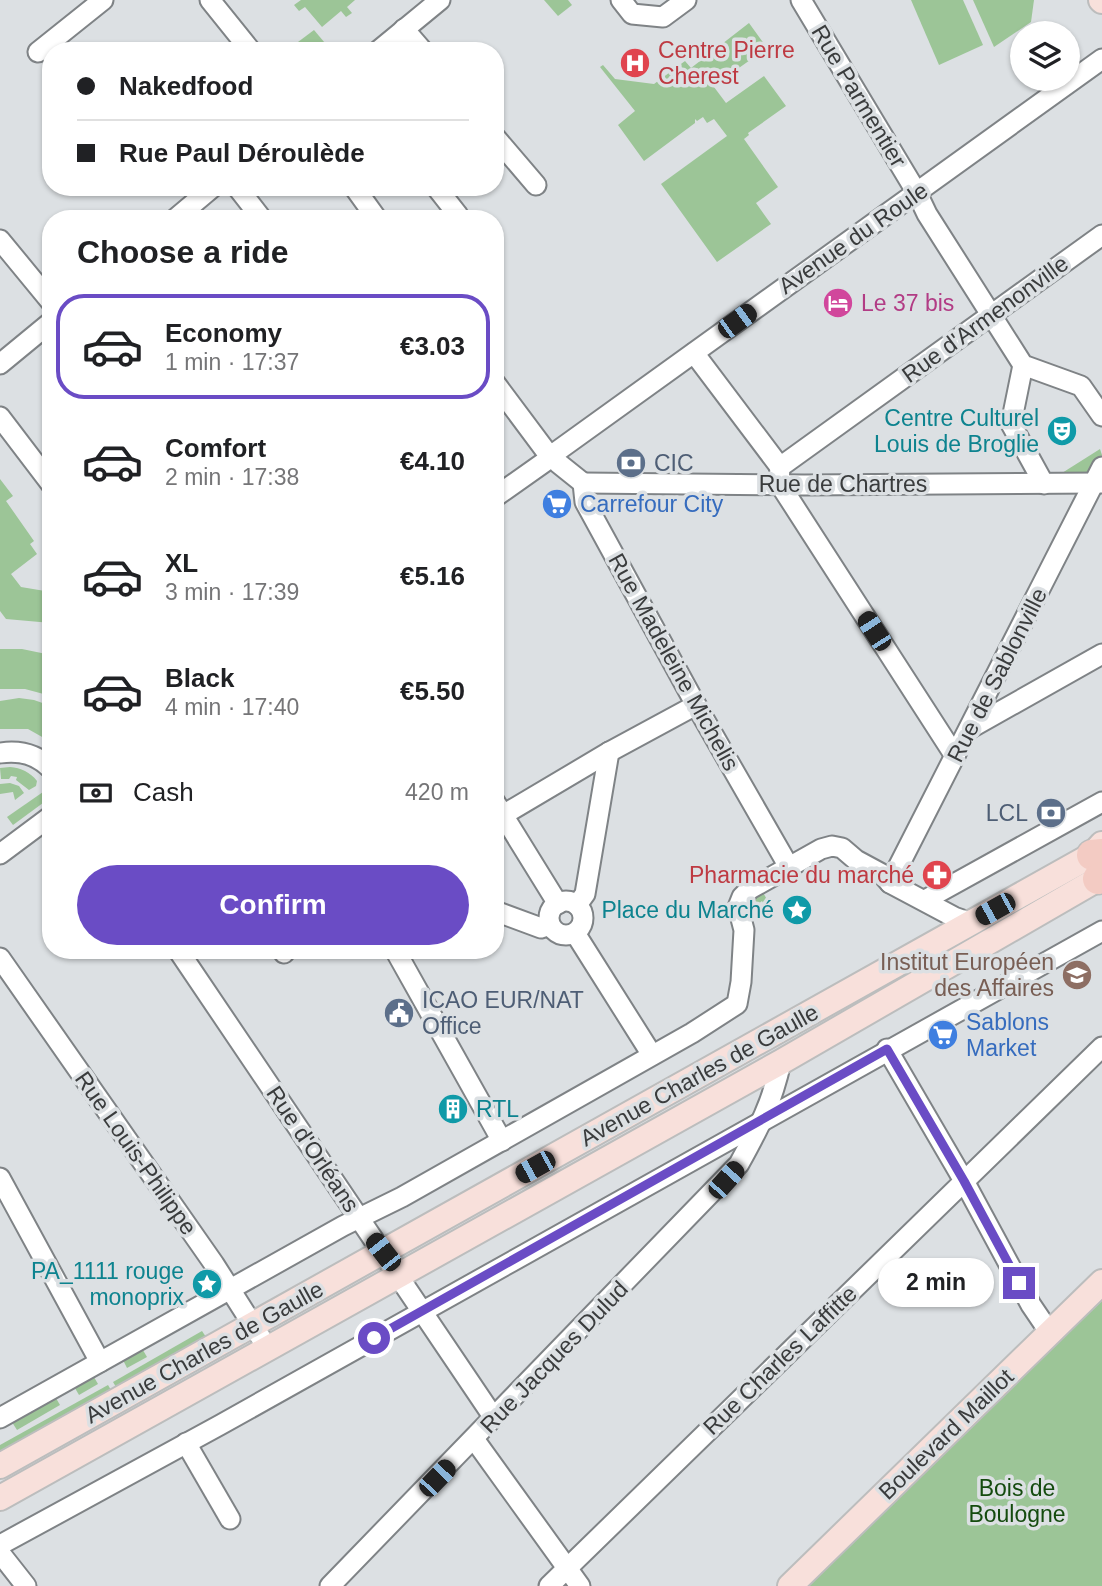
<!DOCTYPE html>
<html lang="en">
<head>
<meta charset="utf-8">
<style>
	body { margin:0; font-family:Helvetica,sans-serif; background:#f2f2f2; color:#202124; height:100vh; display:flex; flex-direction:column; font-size:26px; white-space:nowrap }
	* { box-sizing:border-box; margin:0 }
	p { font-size:23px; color:#757577 }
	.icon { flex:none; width:38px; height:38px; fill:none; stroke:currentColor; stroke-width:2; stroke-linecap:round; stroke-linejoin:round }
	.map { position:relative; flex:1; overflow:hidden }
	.panel { position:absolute; left:42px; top:210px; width:462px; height:749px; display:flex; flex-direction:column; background:#fff; border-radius:28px; box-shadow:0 2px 5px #0004 }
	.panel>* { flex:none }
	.top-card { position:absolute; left:42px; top:42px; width:462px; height:154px; border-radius:28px; box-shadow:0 2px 5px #0004; display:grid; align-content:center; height:154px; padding:0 35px; background:#fff }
	.buttons { position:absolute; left:1010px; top:21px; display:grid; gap:14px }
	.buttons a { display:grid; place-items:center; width:70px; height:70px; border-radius:50%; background:#fff; box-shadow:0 2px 5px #0004; font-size:35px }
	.end { position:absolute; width:32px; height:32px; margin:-16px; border:9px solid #6a4cc5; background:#fff; box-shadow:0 0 0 4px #fff }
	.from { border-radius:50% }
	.bubble { position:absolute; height:49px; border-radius:24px; background:#fff; box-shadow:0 2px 5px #0004; font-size:23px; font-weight:600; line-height:49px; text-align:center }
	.car { position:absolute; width:21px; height:42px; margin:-21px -10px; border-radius:9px; box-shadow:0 0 5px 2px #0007; background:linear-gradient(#222 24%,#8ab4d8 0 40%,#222 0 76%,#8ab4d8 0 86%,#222 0) }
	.top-card b { display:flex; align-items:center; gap:24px; height:66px; font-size:26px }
	.top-card b+b { border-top:2px solid #e0e0e0 }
	.top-card i { width:18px; height:18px; background:#202124 }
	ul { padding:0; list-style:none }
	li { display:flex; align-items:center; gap:21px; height:105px; margin:0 14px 10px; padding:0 21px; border:4px solid transparent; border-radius:28px }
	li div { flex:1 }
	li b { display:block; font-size:26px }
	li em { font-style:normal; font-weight:600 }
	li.selected { border-color:#6a4cc5 }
	li>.icon { width:63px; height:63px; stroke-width:1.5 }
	h2 { padding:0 35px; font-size:32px; line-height:84px }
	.pay { display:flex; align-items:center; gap:18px; height:77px; padding:0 35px; font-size:26px }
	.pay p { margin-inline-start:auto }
	.cta { display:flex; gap:14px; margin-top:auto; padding:14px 35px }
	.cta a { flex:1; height:80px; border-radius:42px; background:#6a4cc5; color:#fff; font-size:28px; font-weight:600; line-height:80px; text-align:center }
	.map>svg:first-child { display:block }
</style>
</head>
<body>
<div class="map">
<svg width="1102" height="1586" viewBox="0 0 1102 1586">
	<rect width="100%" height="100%" fill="#dce0e3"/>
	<g fill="#9cc597">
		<polygon points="301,0 355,0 347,7 352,13 346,17 341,11 322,27 305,7 299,11 294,5"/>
		<polygon points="544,0 568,0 572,5 558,16"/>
		<polygon points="911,0 963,0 983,45 939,65"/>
		<polygon points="973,0 1034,0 1031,22 994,47"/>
		<polygon points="749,23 767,48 736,70 734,68 728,72 730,75 714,87 726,103 764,76 786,106 748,133 749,135 744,139 778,187 756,203 771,224 717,262 661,184 727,136 714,119 707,123 703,117 697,121 695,119 695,123 644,161 618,125 635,111 600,67 603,65 615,79 654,84 685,61 691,68"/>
		<polygon points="314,30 330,49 328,51 286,51"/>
		<path d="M1100 449 1102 455C1091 476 1084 476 1062 478V473Z"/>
		<polygon points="0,479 13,496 6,501 34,541 30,544 37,554 11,574 21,587 51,592 51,623 6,619 0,611"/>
		<polygon points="0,649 22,649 51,655 51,696 25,689 0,689"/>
		<polygon points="19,698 34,700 51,706 51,742 28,729 0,729 0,701"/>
		<path d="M10 767C21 768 30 772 37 781L36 786 29 790 16 780 17 777 11 776 9 779H1L0 768Z"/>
		<polygon points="10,783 19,786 24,793 15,800 13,792 0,794 0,784"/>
		<polygon points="43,792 48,796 47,800 13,825 7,817"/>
		<polygon points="761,889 769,903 765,906 762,901 758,904 763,913 744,912 744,907"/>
		<polygon points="1102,1301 1102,1586 808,1586 1060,1340"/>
		<polygon points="202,1331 206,1337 116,1387 113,1382"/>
		<polygon points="140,1345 147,1357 127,1368 121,1356"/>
		<polygon points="91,1372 98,1384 79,1395 72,1383"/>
		<polygon points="108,1385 111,1390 0,1452 0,1445"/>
		<polygon points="53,1393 60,1405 17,1430 10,1419"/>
	</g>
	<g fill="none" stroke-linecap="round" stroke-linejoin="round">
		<g stroke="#7f8386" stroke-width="23">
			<g id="minor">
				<polyline points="210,0 251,51"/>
				<polyline points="621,0 632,14 663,17 686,0"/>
				<polyline points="801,0 917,193 927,214 1023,365 1081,386 1102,416"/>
				<polyline points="404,29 423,51"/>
				<polyline points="378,51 440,0"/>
				<polyline points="38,52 103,0"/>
				<polyline points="495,137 536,185"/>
				<polyline points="237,187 262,219"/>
				<polyline points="354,187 377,219"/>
				<polyline points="436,187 458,215 458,219"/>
				<polyline points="175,219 213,187"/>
				<polyline points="0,240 51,302"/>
				<polyline points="694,353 780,467"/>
				<polyline points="0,364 51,322"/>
				<polyline points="1023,365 1011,424 1044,484"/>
				<polyline points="495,383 548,454"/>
				<polyline points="0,417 51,484"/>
				<polyline points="548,454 556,452 1102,59"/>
				<polyline points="558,463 583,483"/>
				<polyline points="583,483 804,485 1102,483"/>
				<polyline points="583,483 585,502 696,705 789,867"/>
				<polyline points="495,497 546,461"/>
				<polyline points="969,729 1102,654"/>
				<path d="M0 753C20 750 37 754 51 769"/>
				<polyline points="955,756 779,483 780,467 1102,235"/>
				<polyline points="495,802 558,904"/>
				<polyline points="503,815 611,751 696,705"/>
				<polyline points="0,854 51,816"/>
				<polyline points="890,883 1102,467"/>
				<polyline points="925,900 1102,802"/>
				<circle cx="566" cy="918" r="17"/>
				<polyline points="577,905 585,894 609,752"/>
				<polyline points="495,911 541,928 550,925"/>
				<polyline points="575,933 652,1055"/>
				<polyline points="178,950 494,1418"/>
				<polyline points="282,950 284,953"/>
				<polyline points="395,950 502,1141"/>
				<polyline points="0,958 214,1264 268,1349"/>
				<polyline points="887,1049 964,1181 1031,1305 1050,1333"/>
				<polyline points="0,1178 100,1362"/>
				<polyline points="0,1418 343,1226 402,1197 692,1033 737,1004 741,982 744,930 738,907 742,897 750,889 821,849 832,846 842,848 856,860 882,874 890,883 954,917 971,923"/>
				<polyline points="474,1439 580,1586"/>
				<polyline points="186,1443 230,1519"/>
				<polyline points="0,1545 220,1425 1102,931"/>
				<polyline points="0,1553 26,1586"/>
				<path d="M330 1586 739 1164C759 1128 772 1103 781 1062"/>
				<polyline points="549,1586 1102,1047"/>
			</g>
		</g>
		<g stroke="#bcbdbd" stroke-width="28">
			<g id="major">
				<polyline points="1101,0 1102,1"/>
				<polyline points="0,1466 1092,855 1102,844"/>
				<polyline points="0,1498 781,1062 1098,879 1102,880"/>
				<polyline points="790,1586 1102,1282"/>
			</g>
		</g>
		<g stroke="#bcbdbd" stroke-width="33">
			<g id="highway">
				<polyline points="1092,855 1102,854"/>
				<polyline points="1098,879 1102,877"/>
			</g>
		</g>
		<use href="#minor" stroke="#fff" stroke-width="19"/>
		<use href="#major" stroke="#f8e0db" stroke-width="24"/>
		<use href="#highway" stroke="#f3cbc3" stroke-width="30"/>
	</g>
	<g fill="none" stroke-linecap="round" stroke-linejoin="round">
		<polyline stroke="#6a4cc5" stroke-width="9" points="374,1338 887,1049 964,1181 1019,1283"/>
	</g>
	<defs>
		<g id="hospital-disc" transform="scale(1.575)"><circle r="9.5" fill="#e0444e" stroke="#dce0e3"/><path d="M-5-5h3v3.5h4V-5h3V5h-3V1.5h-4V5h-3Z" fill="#fff"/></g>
		<g id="hotel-disc" transform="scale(1.575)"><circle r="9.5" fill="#d1479c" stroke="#dce0e3"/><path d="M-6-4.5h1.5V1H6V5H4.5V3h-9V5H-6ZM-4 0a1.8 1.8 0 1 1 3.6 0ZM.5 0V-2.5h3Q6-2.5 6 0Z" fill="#fff"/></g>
		<g id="theatre-disc" transform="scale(1.575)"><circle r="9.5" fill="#0f9aa8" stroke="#dce0e3"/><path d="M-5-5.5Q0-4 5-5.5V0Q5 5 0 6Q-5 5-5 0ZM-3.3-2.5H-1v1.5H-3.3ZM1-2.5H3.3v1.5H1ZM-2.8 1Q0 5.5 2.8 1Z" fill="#fff"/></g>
		<g id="bank-disc" transform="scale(1.575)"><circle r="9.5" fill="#5c6f8a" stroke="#dce0e3"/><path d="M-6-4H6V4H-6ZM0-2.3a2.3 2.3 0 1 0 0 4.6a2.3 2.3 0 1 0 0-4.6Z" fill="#fff"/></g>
		<g id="supermarket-disc" transform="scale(1.575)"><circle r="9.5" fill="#3f7fe0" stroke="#dce0e3"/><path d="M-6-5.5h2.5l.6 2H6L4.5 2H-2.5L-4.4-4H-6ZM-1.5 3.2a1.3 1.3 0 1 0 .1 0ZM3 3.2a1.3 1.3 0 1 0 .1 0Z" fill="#fff"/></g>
		<g id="pharmacy-disc" transform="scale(1.575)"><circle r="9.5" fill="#e0444e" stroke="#dce0e3"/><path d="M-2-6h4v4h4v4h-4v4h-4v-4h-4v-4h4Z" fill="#fff"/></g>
		<g id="sight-disc" transform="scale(1.575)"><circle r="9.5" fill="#0f9aa8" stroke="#dce0e3"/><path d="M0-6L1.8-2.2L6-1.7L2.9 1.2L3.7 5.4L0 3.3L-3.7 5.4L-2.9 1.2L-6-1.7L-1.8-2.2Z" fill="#fff"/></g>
		<g id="university-disc" transform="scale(1.575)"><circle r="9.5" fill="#8d6e63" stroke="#dce0e3"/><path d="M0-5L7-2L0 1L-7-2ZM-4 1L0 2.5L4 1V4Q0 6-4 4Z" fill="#fff"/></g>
		<g id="civic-disc" transform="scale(1.575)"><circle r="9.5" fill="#5c6f8a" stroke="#dce0e3"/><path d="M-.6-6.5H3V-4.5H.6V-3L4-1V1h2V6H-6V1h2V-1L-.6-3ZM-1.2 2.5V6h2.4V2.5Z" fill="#fff"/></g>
		<g id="building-disc" transform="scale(1.575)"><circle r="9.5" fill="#0f9aa8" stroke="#dce0e3"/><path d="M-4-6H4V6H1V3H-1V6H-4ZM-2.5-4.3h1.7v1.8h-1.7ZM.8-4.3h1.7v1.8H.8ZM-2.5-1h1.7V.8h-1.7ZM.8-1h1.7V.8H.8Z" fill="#fff"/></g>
	</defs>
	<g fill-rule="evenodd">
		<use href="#hospital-disc" x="635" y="63"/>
		<use href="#hotel-disc" x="838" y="303"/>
		<use href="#theatre-disc" x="1062" y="431"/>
		<use href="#bank-disc" x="631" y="463"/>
		<use href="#supermarket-disc" x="557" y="504"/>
		<use href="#bank-disc" x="1051" y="813"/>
		<use href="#pharmacy-disc" x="937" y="875"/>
		<use href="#sight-disc" x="797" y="910"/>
		<use href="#university-disc" x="1077" y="975"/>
		<use href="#civic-disc" x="399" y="1013"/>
		<use href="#supermarket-disc" x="943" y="1035"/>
		<use href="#building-disc" x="453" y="1109"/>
		<use href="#sight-disc" x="207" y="1284"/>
	</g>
	<g text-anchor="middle" stroke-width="7" stroke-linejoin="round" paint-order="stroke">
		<g font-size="23" fill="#be3a42" stroke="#dce0e3" text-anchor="start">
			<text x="658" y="58">Centre Pierre<tspan x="658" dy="26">Cherest</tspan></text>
			<text x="914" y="883" text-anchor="end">Pharmacie du marché</text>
		</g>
		<g font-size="23" fill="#3a3c3d" stroke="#dce0e3">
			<text transform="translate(859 96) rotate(59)" y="8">Rue Parmentier</text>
			<text transform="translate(853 238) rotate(-35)" y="8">Avenue du Roule</text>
			<text transform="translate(985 319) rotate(-36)" y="8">Rue d'Armenonville</text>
			<text x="843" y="492">Rue de Chartres</text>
			<text transform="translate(674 662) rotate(61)" y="8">Rue Madeleine Michelis</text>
			<text transform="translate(997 675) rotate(-63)" y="8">Rue de Sablonville</text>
			<text transform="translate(699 1075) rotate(-29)" y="8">Avenue Charles de Gaulle</text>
			<text transform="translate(313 1149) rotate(56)" y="8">Rue d'Orléans</text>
			<text transform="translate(136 1153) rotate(55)" y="8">Rue Louis-Philippe</text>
			<text transform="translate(204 1352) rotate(-29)" y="8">Avenue Charles de Gaulle</text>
			<text transform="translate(554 1357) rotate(-46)" y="8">Rue Jacques Dulud</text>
			<text transform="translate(780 1360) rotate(-44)" y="8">Rue Charles Laffitte</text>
			<text transform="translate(946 1434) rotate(-44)" y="8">Boulevard Maillot</text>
		</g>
		<g font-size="23" fill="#b23c85" stroke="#dce0e3" text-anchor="start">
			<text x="861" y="311">Le 37 bis</text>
		</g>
		<g font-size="23" fill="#0d838f" stroke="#dce0e3" text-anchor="end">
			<text x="1039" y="426">Centre Culturel<tspan x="1039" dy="26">Louis de Broglie</tspan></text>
			<text x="774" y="918">Place du Marché</text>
			<text x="476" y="1117" text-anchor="start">RTL</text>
			<text x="184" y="1279">PA_1111 rouge<tspan x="184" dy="26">monoprix</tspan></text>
		</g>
		<g font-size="23" fill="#4e5e75" stroke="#dce0e3" text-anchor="start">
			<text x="654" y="471">CIC</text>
			<text x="1028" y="821" text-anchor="end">LCL</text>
			<text x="422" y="1008">ICAO EUR/NAT<tspan x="422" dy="26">Office</tspan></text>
		</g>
		<g font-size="23" fill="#366cbe" stroke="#dce0e3" text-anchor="start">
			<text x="580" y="512">Carrefour City</text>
			<text x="966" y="1030">Sablons<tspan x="966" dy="26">Market</tspan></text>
		</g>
		<g font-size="23" fill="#785e54" stroke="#dce0e3" text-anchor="end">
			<text x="1054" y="970">Institut Européen<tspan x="1054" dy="26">des Affaires</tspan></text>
		</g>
		<g font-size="23" fill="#144b0e" stroke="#dce0e3">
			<text x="1017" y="1496">Bois de<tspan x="1017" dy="26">Boulogne</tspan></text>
		</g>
	</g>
</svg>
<div class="buttons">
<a><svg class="icon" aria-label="layers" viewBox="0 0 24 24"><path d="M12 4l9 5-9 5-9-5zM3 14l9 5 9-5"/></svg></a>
</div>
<i class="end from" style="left:374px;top:1338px"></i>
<i class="end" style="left:1019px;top:1283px"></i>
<div class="bubble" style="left:878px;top:1258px;width:116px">2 min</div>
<i class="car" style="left:737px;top:321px;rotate:54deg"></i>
<i class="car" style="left:874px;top:631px;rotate:327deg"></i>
<i class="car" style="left:995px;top:909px;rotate:241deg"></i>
<i class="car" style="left:535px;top:1167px;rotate:241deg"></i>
<i class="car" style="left:726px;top:1180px;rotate:42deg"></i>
<i class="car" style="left:383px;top:1252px;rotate:322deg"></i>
<i class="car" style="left:437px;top:1478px;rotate:44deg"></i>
<div class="top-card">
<b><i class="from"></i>Nakedfood</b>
<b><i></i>Rue Paul Déroulède</b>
</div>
<section class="panel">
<h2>Choose a ride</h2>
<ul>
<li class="selected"><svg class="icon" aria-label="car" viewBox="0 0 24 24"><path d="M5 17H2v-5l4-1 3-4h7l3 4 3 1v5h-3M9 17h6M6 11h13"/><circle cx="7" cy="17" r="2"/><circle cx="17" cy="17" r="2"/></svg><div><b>Economy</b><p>1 min · 17:37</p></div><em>€3.03</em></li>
<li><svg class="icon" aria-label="car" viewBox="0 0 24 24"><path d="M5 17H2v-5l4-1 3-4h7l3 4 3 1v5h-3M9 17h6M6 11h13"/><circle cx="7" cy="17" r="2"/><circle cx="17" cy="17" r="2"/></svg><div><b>Comfort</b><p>2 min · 17:38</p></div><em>€4.10</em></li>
<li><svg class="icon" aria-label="car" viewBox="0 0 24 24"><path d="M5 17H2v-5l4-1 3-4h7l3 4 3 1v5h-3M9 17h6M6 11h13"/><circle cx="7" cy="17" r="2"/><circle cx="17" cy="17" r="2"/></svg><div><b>XL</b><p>3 min · 17:39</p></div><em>€5.16</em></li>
<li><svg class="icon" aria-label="car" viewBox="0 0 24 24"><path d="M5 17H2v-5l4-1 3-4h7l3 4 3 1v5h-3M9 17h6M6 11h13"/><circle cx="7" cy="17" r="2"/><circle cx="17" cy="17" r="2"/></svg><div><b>Black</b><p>4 min · 17:40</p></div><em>€5.50</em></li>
</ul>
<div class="pay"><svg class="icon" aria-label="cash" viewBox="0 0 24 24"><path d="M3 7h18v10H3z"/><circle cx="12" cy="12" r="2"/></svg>Cash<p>420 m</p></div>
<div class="cta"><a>Confirm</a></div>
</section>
</div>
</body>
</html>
